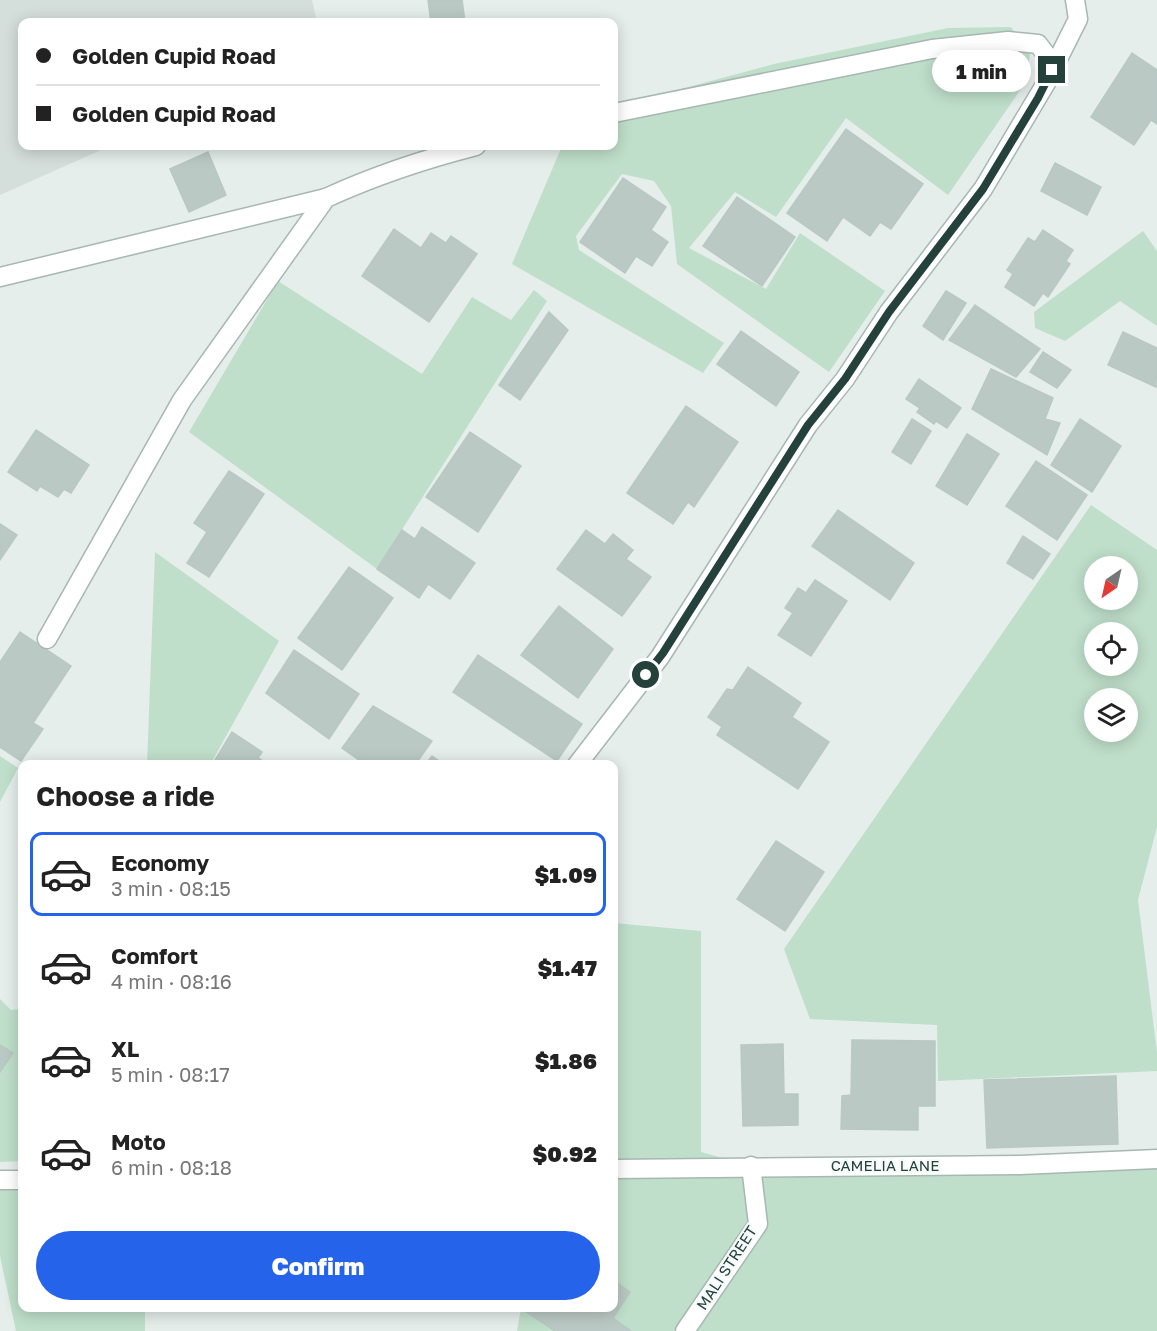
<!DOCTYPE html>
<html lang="en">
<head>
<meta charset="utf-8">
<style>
	body { margin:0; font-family:"Golos Text",sans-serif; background:#f2f2f2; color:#222; height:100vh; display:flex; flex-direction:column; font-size:22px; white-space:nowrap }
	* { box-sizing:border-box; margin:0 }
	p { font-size:20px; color:#767676 }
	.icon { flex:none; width:33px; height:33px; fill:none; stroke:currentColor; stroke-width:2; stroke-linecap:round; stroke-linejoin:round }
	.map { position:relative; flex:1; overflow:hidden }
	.panel { position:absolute; left:18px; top:760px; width:600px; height:552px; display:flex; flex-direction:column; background:#fff; border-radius:12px; box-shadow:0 3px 15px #0003 }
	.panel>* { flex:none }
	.top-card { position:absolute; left:18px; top:18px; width:600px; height:132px; border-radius:12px; box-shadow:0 3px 15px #0003; display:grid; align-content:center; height:132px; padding:0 18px; background:#fff }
	.needle { width:39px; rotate:214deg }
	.buttons { position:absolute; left:1084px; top:556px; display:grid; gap:12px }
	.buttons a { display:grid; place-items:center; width:54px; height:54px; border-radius:50%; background:#fff; box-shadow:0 3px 15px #0003; font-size:30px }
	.end { position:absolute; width:27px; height:27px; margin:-14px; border:8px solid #24413b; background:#fff; box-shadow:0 0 0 3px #fff }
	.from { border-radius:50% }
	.bubble { position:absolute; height:42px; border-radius:21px; background:#fff; box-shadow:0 3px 15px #0003; font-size:20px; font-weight:800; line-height:42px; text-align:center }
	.top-card b { display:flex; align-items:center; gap:21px; height:57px; font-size:22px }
	.top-card b+b { border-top:2px solid #e0e0e0 }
	.top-card i { width:15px; height:15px; background:#222 }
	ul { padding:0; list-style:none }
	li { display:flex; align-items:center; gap:18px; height:84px; margin:0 12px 9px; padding:0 6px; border:3px solid transparent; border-radius:12px }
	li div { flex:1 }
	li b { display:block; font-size:22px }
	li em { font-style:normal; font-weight:800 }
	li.active { border-color:#2563eb }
	li>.icon { width:54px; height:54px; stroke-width:1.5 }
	h2 { padding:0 18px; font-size:27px; line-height:72px }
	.cta { display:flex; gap:12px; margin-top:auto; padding:12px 18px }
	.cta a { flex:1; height:69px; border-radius:36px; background:#2563eb; color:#fff; font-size:24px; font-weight:800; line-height:69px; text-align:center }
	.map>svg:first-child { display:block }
</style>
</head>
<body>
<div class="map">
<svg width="1157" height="1331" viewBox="0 0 1157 1331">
	<rect width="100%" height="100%" fill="#e5eeeb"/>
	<polygon fill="#d4deda" points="0,0 312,0 317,22 22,22 22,146 110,146 0,195"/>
	<g fill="#bfdfca" fill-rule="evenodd">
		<polygon points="1011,27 1030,55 1025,83 948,195 846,118 776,217 735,192 689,248 766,289 800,233 885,291 829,372 677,264 671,206 654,181 622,174 576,236 579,250 724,343 703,373 512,264 562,146 614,146 614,107 774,64 948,28"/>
		<polygon points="1143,231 1157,251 1157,326 1120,301 1065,341 1035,328 1034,312"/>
		<polygon points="278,281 422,374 472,297 511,320 534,290 547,301 377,569 189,432"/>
		<path d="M1091 505 1157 550V827L1138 900 1157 1053V1071L938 1081 937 1025 810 1019 784 949ZM1095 567H1128V600H1095ZM1095 633H1128V666H1095ZM1095 699H1128V732H1095Z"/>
		<polygon points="155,552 279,641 210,765 147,765"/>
		<polygon points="0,756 18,768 0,802"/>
		<polygon points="614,923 701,931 701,1152 751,1166 1157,1159 1157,1331 517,1331 521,1308 614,1308"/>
		<polygon points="0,999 11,1010 22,1009 22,1161 0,1162"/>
		<polygon points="0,1180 22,1180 22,1308 145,1308 145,1331 16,1331 0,1256"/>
	</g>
	<g fill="#bbc9c4" stroke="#b8c8c3" stroke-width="1.5">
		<polygon points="428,0 462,0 465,22 431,22"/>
		<polygon points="1132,53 1157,70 1157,124 1151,120 1134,145 1091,117"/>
		<polygon points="846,129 923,184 891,229 880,222 870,236 843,217 827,241 787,213"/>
		<polygon points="208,152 226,195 189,212 170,169"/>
		<polygon points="1055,163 1101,187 1087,215 1041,191"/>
		<polygon points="623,178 666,207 651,230 668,242 652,266 636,256 625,273 580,242"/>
		<polygon points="737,197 795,237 762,286 703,246"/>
		<polygon points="394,229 421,248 431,233 446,243 451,236 477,254 429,322 362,276"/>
		<polygon points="1043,230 1073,250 1066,261 1070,264 1048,297 1043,293 1034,306 1005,287 1013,274 1007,270 1028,238 1035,242"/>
		<polygon points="946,291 966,303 943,340 923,326"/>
		<polygon points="975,305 1040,349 1016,377 949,340"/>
		<polygon points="549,312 568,330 520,400 499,385"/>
		<polygon points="741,331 799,372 776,406 717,364"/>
		<polygon points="1123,332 1157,348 1156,387 1108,365"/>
		<polygon points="1043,352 1071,370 1057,388 1030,372"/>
		<polygon points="991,369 1053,398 1045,419 1060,423 1047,455 972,409"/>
		<polygon points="919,379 961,408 947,428 936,421 934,424 917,412 920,408 906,399"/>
		<polygon points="686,406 738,442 694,507 688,502 673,524 627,493"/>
		<polygon points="912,419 931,431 911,464 892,452"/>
		<polygon points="1080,419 1121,446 1092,492 1051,465"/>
		<polygon points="36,430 89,465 71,493 64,489 58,497 40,486 37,491 8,472"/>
		<polygon points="470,432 521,466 478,532 426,497"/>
		<polygon points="967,434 999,454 967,505 936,486"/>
		<polygon points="1036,461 1087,495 1057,540 1006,506"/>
		<polygon points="229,471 264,494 209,577 187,563 207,532 194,523"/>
		<polygon points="838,510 914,563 890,600 812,546"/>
		<polygon points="0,524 17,535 0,560"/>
		<polygon points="422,527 475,563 450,599 428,584 419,598 377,569 402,530 415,539"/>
		<polygon points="586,530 605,544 613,534 633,550 626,559 651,577 622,616 557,569"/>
		<polygon points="1023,536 1050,554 1033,579 1007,563"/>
		<polygon points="349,567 393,598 342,670 298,638"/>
		<polygon points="815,580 847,601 811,656 778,635 793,613 785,608 798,588 806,593"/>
		<polygon points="559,606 613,649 578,698 521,655"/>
		<polygon points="20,632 71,666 33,723 43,729 21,761 0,747 0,662"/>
		<polygon points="294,650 359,694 329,739 266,693"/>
		<polygon points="478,655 582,724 557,761 453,692"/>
		<polygon points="748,667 801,703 792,717 829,742 798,789 717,735 722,727 708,717 727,689 733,690"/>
		<polygon points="373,706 432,741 415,765 366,765 342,748"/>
		<polygon points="232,732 262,752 258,758 269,765 212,765"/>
		<polygon points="432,756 445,765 425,765"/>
		<polygon points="776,841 824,872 785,931 737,899"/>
		<polygon points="852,1040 935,1041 935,1106 918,1106 918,1130 841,1129 842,1096 851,1095"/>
		<polygon points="783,1044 784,1094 798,1094 798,1125 743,1126 741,1045"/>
		<polygon points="0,1045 13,1053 0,1072"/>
		<polygon points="1116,1076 1118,1144 987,1148 984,1080"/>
		<polygon points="614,1281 630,1292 613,1318 631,1331 555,1331 525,1311 526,1308 614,1308"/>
	</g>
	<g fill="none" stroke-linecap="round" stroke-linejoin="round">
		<g stroke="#a7b7b3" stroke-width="21">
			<g id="minor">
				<polyline points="614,113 932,49 1008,41 1038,44 1047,56 1052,70"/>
				<polyline points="0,277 326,198"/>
				<path d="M47 639 182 400 326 198C374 176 425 159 476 146"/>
				<polyline points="577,765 660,657 808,425 845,379 889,312 983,189 1046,83 1078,19 1075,0"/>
				<polyline points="614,1169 1020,1165 1157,1159"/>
				<polyline points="0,1180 22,1180"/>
				<polyline points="685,1331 758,1224 751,1166"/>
			</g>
		</g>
		<use href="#minor" stroke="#fff" stroke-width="18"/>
	</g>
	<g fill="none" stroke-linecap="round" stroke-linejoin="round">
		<polyline stroke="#24413b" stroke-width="8" points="646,675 663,653 808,425 845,379 889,312 983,189 1038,98 1052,70"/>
	</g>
	<g text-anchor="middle" stroke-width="4.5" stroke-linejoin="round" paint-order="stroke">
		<g font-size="15" fill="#24413b" stroke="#f6fbf9">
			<text x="885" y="1171">CAMELIA LANE</text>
			<text transform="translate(727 1268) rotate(-57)" y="5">MALI STREET</text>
		</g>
	</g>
</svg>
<div class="buttons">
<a><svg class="needle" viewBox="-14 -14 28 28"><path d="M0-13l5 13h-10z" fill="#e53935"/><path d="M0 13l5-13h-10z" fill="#767676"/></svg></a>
<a><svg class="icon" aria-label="locate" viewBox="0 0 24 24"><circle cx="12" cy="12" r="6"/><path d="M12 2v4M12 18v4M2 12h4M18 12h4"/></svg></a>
<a><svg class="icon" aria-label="layers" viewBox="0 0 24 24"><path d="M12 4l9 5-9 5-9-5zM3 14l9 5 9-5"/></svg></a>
</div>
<i class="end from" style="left:646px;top:675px"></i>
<i class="end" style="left:1052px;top:70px"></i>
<div class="bubble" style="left:932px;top:50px;width:99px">1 min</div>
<div class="top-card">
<b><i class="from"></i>Golden Cupid Road</b>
<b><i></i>Golden Cupid Road</b>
</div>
<section class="panel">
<h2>Choose a ride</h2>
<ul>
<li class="active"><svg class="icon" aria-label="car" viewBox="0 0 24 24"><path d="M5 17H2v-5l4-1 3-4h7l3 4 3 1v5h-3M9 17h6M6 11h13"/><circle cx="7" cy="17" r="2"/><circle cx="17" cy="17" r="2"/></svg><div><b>Economy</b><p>3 min · 08:15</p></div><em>$1.09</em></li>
<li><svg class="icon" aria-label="car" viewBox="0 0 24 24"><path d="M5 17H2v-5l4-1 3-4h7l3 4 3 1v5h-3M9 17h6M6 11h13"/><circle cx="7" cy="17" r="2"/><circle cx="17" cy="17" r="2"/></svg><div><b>Comfort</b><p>4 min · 08:16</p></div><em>$1.47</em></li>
<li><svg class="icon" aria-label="car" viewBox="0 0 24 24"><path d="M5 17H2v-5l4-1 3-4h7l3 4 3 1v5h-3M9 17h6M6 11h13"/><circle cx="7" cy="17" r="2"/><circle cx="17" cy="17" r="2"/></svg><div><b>XL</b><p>5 min · 08:17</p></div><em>$1.86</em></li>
<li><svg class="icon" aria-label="car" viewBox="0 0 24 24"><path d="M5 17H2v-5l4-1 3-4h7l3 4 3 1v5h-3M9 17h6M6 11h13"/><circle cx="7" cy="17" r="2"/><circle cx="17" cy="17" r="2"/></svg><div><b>Moto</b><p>6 min · 08:18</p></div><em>$0.92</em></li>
</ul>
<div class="cta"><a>Confirm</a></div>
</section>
</div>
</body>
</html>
